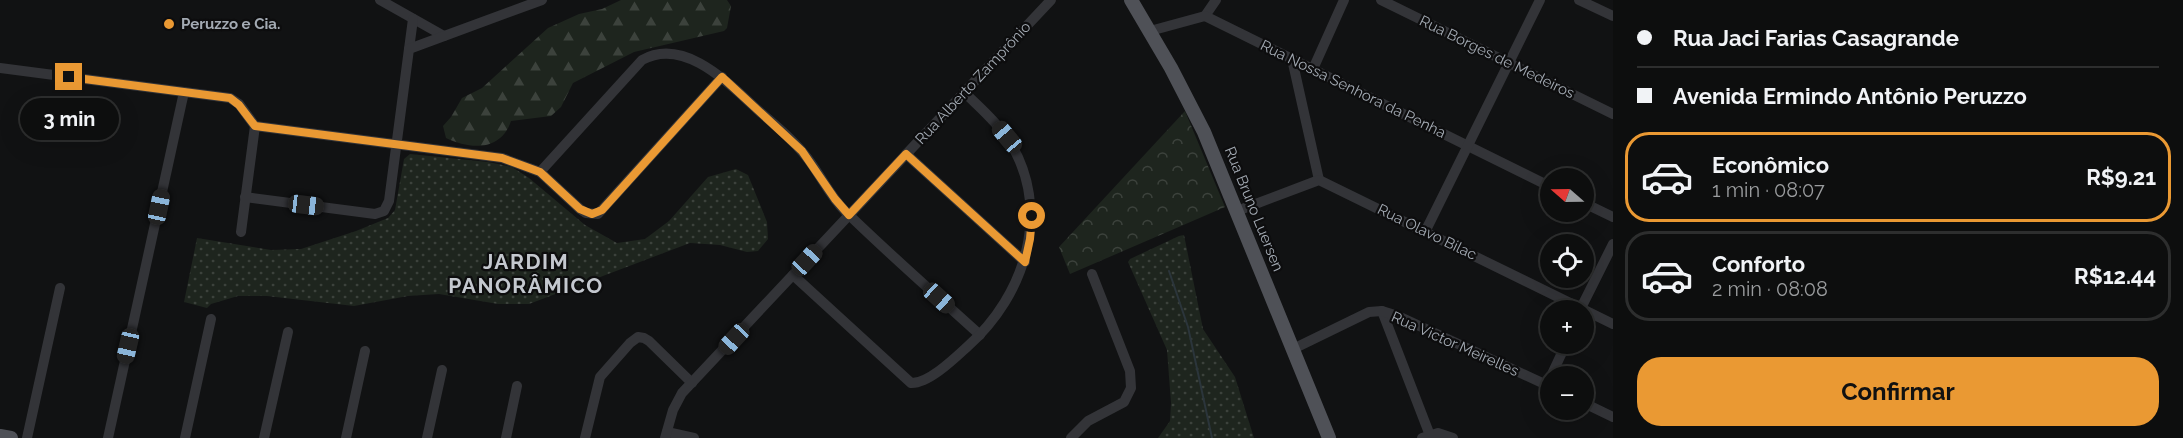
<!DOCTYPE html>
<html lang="pt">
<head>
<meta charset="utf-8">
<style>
	body { margin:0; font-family:Raleway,sans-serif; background:#1b1c1c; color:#f1f3f6; height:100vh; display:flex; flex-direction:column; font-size:22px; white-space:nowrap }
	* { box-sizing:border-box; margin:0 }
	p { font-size:20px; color:#9a9c9e }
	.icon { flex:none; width:33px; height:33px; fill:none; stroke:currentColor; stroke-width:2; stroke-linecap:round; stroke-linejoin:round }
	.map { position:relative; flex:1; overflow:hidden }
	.details { display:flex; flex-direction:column; background:#0d0e0e; width:570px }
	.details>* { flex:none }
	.banner { display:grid; align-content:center; height:132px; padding:0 24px; background:#0d0e0e }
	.needle { width:39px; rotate:290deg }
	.tools { position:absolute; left:1540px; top:168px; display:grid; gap:12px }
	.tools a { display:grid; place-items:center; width:54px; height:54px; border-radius:50%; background:#0d0e0e; box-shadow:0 6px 24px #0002,0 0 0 2px #2d2e2e; font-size:30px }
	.end { position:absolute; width:27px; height:27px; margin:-14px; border:8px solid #ea9933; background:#111; box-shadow:0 0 0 3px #111 }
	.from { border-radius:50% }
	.bubble { position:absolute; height:42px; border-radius:21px; background:#0d0e0e; box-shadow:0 6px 24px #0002,0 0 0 2px #2d2e2e; font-size:20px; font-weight:700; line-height:42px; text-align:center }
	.car { position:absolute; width:18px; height:36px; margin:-18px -9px; border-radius:8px; box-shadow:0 0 4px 2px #0007; background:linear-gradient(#222 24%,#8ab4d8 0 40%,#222 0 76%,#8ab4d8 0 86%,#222 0) }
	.banner b { display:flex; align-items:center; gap:21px; height:57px; font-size:22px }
	.banner b+b { border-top:2px solid #2d2e2e }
	.banner i { width:15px; height:15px; background:#f1f3f6 }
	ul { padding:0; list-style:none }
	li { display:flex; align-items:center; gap:18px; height:90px; margin:0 12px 9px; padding:0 12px; border:3px solid #2d2e2e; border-radius:24px }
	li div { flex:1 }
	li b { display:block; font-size:22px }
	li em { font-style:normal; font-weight:700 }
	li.active { border-color:#ea9933 }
	li>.icon { width:54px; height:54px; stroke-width:1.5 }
	.primary-button { display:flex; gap:12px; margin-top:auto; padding:12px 24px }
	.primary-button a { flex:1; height:69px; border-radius:24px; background:#ea9933; color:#111; font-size:24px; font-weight:700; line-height:69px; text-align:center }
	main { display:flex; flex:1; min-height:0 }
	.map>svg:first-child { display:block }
</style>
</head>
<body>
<main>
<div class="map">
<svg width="1613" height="438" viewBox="0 0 1613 438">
	<defs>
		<pattern id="grass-dots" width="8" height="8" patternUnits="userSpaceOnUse" patternTransform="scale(1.5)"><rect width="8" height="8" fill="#1e251e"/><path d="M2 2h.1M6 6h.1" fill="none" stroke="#3c423c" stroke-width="1.8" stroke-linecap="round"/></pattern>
		<pattern id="forest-firs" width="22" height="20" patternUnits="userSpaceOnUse" patternTransform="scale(1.5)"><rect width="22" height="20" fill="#1e251e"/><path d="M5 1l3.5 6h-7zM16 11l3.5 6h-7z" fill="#3c423c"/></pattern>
		<pattern id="park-crowns" width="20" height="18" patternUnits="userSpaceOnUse" patternTransform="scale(1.5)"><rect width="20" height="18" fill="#1e251e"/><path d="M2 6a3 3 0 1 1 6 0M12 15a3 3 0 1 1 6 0" fill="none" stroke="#3c423c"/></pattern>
	</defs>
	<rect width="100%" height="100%" fill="#111213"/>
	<g fill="url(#grass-dots)">
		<polygon points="410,154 488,162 512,167 529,178 585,225 617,243 645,239 669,221 708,177 736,169 748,175 767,222 768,239 758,251 747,252 720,245 690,243 529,304 498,304 439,294 408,296 354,306 267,296 238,296 211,304 207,308 184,302 197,238 271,250 301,249 356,231 388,218 395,210 404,159"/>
		<polygon points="1184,235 1203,329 1235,377 1254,438 1158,438 1170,421 1171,403 1167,350 1128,262 1130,259 1179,236"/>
	</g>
	<path fill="url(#forest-firs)" d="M621 0H727L731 6 727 28 724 31 634 52 573 83 561 107 551 116 511 121C501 151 471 150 446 138L443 126 451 117 462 98 482 88 548 28 579 14 602 9Z"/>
	<polygon fill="url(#park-crowns)" points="1185,111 1225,207 1070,274 1059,247"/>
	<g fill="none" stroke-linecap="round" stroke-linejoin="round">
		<polyline stroke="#2b353b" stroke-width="2" points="1169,271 1188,327 1212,438"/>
		<g stroke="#333438" stroke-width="10">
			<polyline points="380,0 444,36"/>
			<polyline points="1381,0 1613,114"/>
			<polyline points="1579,0 1613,16"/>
			<polyline points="1205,16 1216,0"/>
			<polyline points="1150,31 1205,16 1551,187"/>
			<polyline points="409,49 413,19"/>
			<polyline points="1292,59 1319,180"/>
			<polyline points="0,68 230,98 239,104 255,126"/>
			<polyline points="1313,69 1344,0"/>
			<polyline points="255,126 502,158 540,172 580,209 586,213 598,214 722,77"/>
			<polyline points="906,154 1025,262"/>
			<path d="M540 172 642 60C685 36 730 85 759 111 776 126 795 141 808 159 821 176 830 196 845 211 889 254 935 294 980 335"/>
			<polyline points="245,197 375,214 384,211 389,201 409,49 542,0"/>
			<polyline points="1584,203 1613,217"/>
			<polyline points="1237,211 1319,180 1613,324"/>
			<polyline points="241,232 255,126"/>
			<polyline points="1425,232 1540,0"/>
			<path d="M793 275 911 383C928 384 954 359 967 347 1026 295 1053 209 1008 139 996 121 979 107 964 92"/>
			<polyline points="1580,310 1613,244"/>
			<polyline points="1382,311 1431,438"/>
			<polyline points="1293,349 1369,312 1382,311 1398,316 1551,387"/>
			<polyline points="1551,376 1566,344"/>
			<polyline points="1584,403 1613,417"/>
			<polyline points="667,432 694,438"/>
			<polyline points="27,438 60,288"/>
			<polyline points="108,438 184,92"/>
			<polyline points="185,438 211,319"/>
			<polyline points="264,438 288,332"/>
			<polyline points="346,438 365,351"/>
			<polyline points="427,438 442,370"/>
			<polyline points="506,438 517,386"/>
			<polyline points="585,438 600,377 630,343 638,337 644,338 649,341 692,383"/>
			<polyline points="665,438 673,410 682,393 1051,0"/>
			<polyline points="1071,438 1088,421 1124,402 1131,388 1130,371 1092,274"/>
			<polyline points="1422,438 1438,433 1453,438"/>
		</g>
		<g stroke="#4f5157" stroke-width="14">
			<polyline points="1131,0 1171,68 1204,132 1329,438"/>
			<polyline points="0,436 11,438"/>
		</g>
	</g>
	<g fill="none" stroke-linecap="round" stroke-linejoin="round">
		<polyline stroke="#ea9933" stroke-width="8" points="69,77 230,98 239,105 255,126 502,158 540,172 580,209 592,214 602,210 722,77 802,151 835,199 849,215 906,154 1025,262 1030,239 1032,216"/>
	</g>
	<circle fill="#ea9933" stroke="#0d0d0e" stroke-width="2" cx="169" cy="24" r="6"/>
	<g text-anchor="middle" stroke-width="4.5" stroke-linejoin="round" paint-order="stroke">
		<g font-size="15" font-weight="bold" fill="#a3aab3" stroke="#0d0d0e" text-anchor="start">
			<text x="181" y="29">Peruzzo e Cia.</text>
		</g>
		<g font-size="15" fill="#a3aab3" stroke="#0d0d0e">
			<text transform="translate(1497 57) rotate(26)" y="5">Rua Borges de Medeiros</text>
			<text transform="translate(973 83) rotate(-47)" y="5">Rua Alberto Zamprônio</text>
			<text transform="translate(1353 89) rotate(26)" y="5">Rua Nossa Senhora da Penha</text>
			<text transform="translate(1254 209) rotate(68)" y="5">Rua Bruno Luersen</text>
			<text transform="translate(1427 232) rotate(26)" y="5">Rua Olavo Bilac</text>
			<text transform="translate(1455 344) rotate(24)" y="5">Rua Victor Meirelles</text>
		</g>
		<g font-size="21" font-weight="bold" letter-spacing="1.5" fill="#c4c8cf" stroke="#0d0d0e">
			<text x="526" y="269">JARDIM<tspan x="526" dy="24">PANORÂMICO</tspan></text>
		</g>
	</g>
</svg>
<div class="tools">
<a><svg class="needle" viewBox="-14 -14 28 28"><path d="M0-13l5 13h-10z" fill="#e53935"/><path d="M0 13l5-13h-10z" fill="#9a9c9e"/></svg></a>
<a><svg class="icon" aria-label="locate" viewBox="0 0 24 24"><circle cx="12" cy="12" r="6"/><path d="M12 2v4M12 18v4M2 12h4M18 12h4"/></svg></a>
<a>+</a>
<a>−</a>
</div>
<i class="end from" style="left:1032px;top:216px"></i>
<i class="end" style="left:69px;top:77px"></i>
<div class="bubble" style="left:20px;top:98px;width:99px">3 min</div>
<i class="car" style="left:1007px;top:137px;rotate:320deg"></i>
<i class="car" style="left:306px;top:205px;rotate:97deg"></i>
<i class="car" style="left:159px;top:207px;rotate:12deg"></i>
<i class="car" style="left:807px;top:260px;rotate:43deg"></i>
<i class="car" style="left:939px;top:298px;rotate:132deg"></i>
<i class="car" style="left:734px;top:339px;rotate:223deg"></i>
<i class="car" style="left:128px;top:346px;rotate:193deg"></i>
</div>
<section class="details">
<div class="banner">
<b><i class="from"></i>Rua Jaci Farias Casagrande</b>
<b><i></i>Avenida Ermindo Antônio Peruzzo</b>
</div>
<ul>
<li class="active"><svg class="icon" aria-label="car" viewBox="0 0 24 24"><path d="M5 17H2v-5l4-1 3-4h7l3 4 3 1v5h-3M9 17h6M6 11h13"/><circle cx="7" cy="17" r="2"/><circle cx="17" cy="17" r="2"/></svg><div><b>Econômico</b><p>1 min · 08:07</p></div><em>R$9.21</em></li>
<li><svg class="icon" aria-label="car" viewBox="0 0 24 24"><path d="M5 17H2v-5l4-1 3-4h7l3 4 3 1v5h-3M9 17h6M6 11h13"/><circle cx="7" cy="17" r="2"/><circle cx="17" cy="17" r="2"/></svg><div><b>Conforto</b><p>2 min · 08:08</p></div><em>R$12.44</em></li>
</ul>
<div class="primary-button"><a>Confirmar</a></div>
</section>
</main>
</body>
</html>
